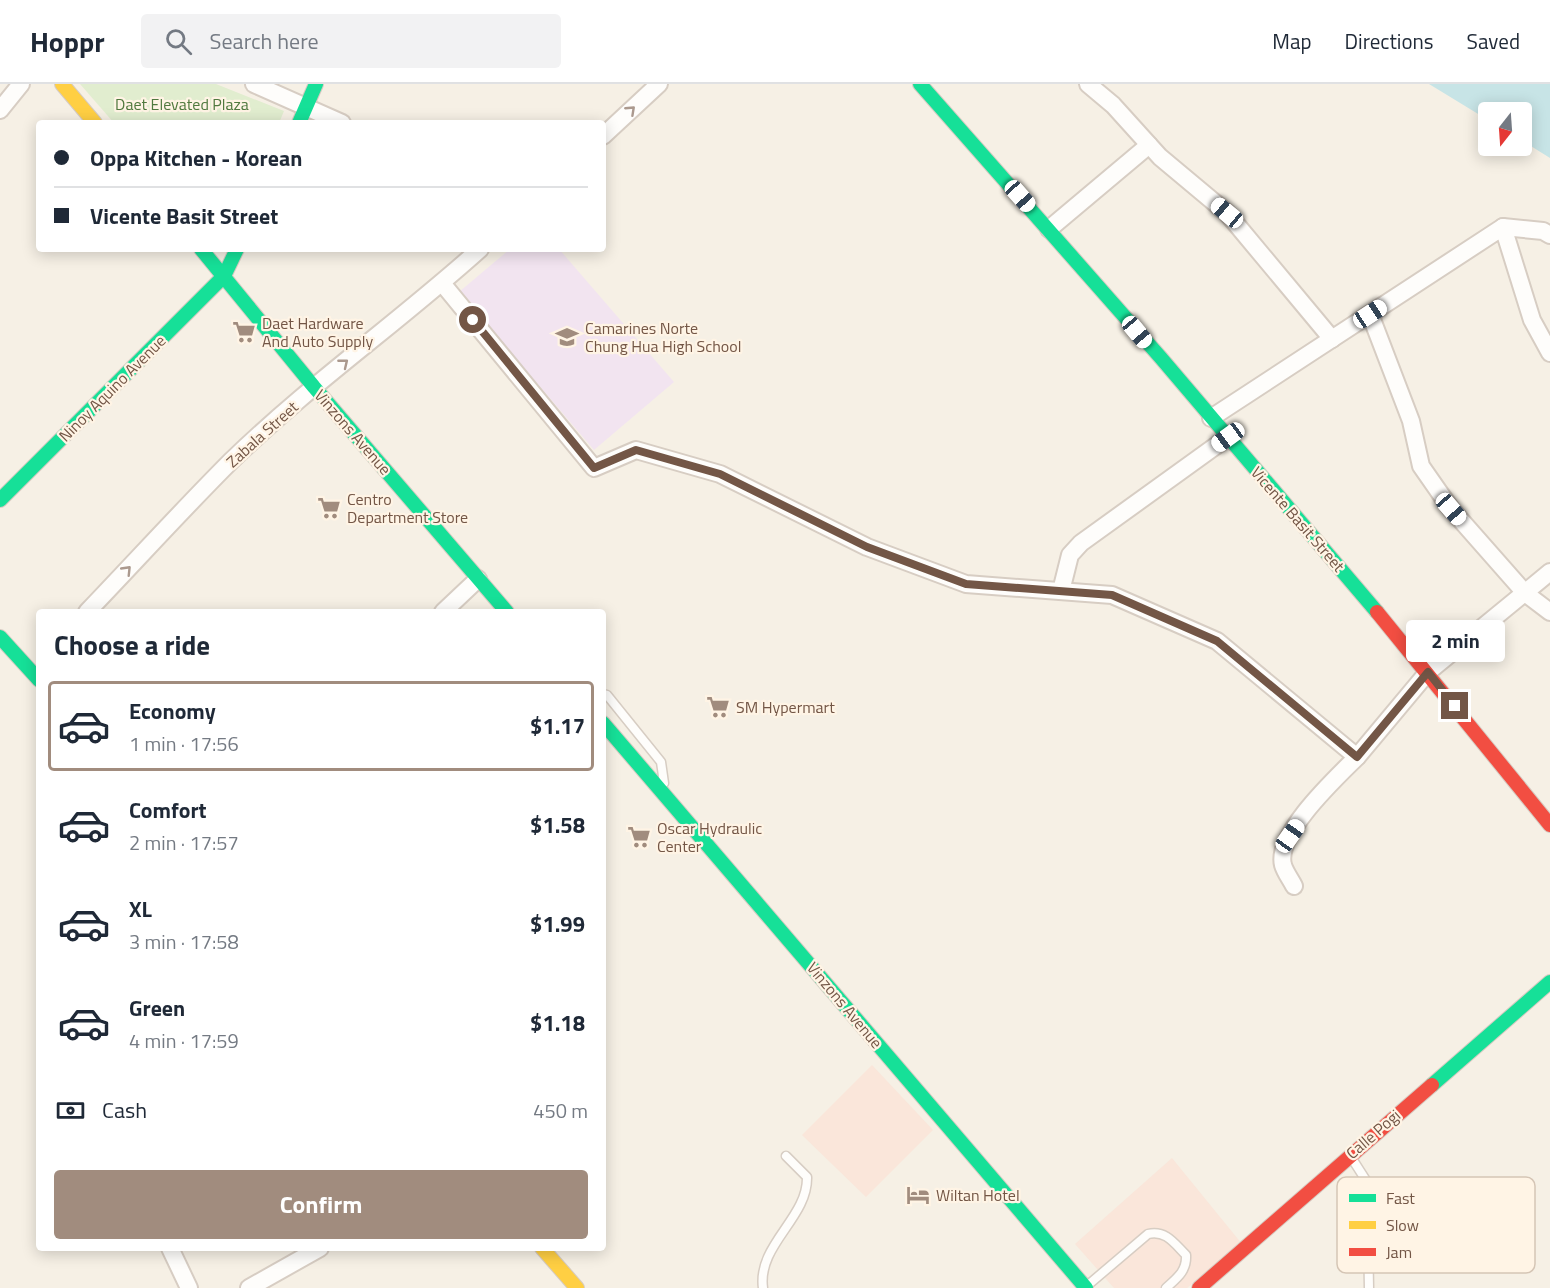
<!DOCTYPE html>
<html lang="en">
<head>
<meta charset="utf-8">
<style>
	body { margin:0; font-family:"Titillium Web",sans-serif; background:#f2f2f3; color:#1f2937; height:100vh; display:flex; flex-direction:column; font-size:22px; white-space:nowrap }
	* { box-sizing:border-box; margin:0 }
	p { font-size:20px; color:#747a83 }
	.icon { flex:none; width:33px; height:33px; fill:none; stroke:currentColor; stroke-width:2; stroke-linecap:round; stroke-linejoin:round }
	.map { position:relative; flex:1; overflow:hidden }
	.sheet { position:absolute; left:36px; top:525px; width:570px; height:642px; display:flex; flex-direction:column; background:#fff; border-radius:6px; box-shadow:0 3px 15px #0003 }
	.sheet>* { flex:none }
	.banner { position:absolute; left:36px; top:36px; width:570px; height:132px; border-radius:6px; box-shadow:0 3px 15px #0003; display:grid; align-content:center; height:132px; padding:0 18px; background:#fff }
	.needle { width:39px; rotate:197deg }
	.tools { position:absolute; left:1478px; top:18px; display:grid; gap:12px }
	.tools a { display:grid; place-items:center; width:54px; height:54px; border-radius:6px; background:#fff; box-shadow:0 3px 15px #0003; font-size:30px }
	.end { position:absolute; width:27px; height:27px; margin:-14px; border:8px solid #735646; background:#fff; box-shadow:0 0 0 3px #fff }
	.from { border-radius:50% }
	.bubble { position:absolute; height:42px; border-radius:6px; background:#fff; box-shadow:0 3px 15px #0003; font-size:20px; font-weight:700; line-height:42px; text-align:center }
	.car { position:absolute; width:18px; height:36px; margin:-18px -9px; border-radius:8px; box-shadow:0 0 4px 2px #0007; background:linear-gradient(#fff 24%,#345 0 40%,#fff 0 76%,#345 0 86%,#fff 0) }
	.banner b { display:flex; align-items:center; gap:21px; height:57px; font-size:22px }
	.banner b+b { border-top:2px solid #e0e1e3 }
	.banner i { width:15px; height:15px; background:#1f2937 }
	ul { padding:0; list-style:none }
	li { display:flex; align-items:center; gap:18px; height:90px; margin:0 12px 9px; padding:0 6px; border:3px solid transparent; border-radius:6px }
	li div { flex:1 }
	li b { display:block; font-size:22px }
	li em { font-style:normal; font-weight:700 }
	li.current { border-color:#a18c7e }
	li>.icon { width:54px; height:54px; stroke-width:1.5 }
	h2 { padding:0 18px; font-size:27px; line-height:72px }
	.pay { display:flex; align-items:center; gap:15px; height:66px; padding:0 18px; font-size:22px }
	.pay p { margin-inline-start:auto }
	.cta { display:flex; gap:12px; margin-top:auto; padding:12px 18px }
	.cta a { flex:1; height:69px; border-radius:6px; background:#a18c7e; color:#fff; font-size:24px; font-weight:700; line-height:69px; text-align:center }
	header { display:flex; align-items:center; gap:36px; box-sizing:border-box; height:84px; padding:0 30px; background:#fff; border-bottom:2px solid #e0e1e3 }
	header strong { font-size:28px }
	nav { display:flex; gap:33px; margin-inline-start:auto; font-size:21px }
	.search { width:420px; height:54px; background:#f2f2f3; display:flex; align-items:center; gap:15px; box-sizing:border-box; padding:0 21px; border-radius:6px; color:#747a83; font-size:22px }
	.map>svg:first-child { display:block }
</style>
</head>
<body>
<header>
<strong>Hoppr</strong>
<div class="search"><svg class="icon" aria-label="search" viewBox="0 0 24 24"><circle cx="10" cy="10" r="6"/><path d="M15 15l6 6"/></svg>Search here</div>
<nav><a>Map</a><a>Directions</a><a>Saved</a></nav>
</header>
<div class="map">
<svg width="1550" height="1204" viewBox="0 0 1550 1204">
	<rect width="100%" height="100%" fill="#f6f0e5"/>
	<g fill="#fae6da">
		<polygon points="872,981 933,1046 866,1113 802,1051"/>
		<polygon points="1172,1074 1242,1160 1187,1204 1114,1204 1075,1160"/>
	</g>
	<polygon fill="#f2e4f0" points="510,165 559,165 674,298 594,366 459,208"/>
	<polygon fill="#e1edcf" points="80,0 216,0 284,27 279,39 114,39"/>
	<polygon fill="#c7e4e6" points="1429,0 1550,0 1550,74 1521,56 1521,28 1488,28 1488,36"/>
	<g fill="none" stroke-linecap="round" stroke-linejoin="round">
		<g stroke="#d7cdc3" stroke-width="11">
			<g id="lane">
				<polyline points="603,610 607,611 661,678 664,699"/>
				<polyline points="1351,1073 1367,1098 1369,1204"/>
				<path d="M1088 1201 1148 1150C1166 1146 1174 1159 1186 1171 1187 1187 1177 1194 1166 1204"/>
				<path d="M763 1204C757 1161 808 1134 807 1093L786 1072"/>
			</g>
		</g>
		<g stroke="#d7cdc3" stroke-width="20">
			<g id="street">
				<polyline points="254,0 342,39"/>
				<polyline points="1088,0 1113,21 1160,73 1227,129 1332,255"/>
				<polyline points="0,26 21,0"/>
				<polyline points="603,52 659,0"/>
				<polyline points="1503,143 1543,147 1550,151"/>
				<polyline points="1049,145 1149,61"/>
				<polyline points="442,199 594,384 636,366 720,390 867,463 966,500 1112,511 1217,557 1357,673 1428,588 1550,488"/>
				<polyline points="1370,230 1411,337 1421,382 1451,425 1525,509 1550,528"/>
				<polyline points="1211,334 1503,143 1532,236 1550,269"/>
				<polyline points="1061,507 1070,471 1081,459 1228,353"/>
				<path d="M87 528C135 478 182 426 231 377 309 301 399 238 480 165"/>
				<polyline points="443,528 478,495"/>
				<path d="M1294 802C1291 796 1285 788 1283 781 1275 750 1337 693 1357 673"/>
				<polyline points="170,1164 189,1204"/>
				<polyline points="249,1204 320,1164"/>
			</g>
		</g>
		<g stroke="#d6cbc2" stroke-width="16">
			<g id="fast">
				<polyline points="920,0 1161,274 1377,528"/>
				<polyline points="299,39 316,0"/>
				<polyline points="201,165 314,303 507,528"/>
				<polyline points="0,416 224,192 237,165"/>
				<polyline points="0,553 39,596"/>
				<polyline points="603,639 1086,1204"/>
				<polyline points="1432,1001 1550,898"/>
			</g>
		</g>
		<g stroke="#d6cbc2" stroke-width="16">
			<g id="slow">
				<polyline points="62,0 95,39"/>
				<polyline points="542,1164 577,1204"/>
			</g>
		</g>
		<g stroke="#d6cbc2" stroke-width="16">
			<g id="jam">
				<polyline points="1377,528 1550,741"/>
				<polyline points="1199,1204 1432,1001"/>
			</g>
		</g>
		<use href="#lane" stroke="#fefdfb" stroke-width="8"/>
		<use href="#street" stroke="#fefdfb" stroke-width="16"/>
		<use href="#fast" stroke="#16e098" stroke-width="14"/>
		<use href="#slow" stroke="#ffcf43" stroke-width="14"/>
		<use href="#jam" stroke="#f24e42" stroke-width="14"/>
	</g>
	<defs><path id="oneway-chevron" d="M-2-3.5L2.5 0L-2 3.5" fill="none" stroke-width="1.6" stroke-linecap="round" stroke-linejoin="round" transform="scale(1.5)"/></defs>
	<g stroke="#ab998e">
		<use href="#oneway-chevron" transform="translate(631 26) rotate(-43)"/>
		<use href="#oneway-chevron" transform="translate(344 279) rotate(-39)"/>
		<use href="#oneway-chevron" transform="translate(127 486) rotate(-46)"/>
	</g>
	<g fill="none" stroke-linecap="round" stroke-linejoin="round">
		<polyline stroke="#735646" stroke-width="8" points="473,236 594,384 636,366 720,390 867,463 966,500 1112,511 1217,557 1357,673 1428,588 1455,622"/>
	</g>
	<defs>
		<g id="supermarket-bare" transform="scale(1.8)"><path d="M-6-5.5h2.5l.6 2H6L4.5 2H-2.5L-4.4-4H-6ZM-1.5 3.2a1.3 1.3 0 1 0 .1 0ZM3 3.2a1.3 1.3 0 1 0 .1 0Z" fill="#a18c7e" stroke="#fff4e5" stroke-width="2.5" paint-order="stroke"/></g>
		<g id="school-bare" transform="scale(1.8)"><path d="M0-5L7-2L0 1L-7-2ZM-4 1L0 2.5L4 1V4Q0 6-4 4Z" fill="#a18c7e" stroke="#fff4e5" stroke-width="2.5" paint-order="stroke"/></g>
		<g id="hotel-bare" transform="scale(1.8)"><path d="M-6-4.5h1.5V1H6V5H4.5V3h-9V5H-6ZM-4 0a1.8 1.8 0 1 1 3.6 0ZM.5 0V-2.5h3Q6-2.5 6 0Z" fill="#a18c7e" stroke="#fff4e5" stroke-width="2.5" paint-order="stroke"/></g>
	</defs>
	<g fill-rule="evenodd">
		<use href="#supermarket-bare" x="244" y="248"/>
		<use href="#school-bare" x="567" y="253"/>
		<use href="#supermarket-bare" x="329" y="424"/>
		<use href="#supermarket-bare" x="718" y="623"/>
		<use href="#supermarket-bare" x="639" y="753"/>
		<use href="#hotel-bare" x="918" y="1111"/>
	</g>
	<g text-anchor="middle" stroke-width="4.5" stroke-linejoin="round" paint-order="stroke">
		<g font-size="16" fill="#50793e" stroke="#fff4e5">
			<text x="182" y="26">Daet Elevated Plaza</text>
		</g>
		<g font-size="16" fill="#735646" stroke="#fff4e5" text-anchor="start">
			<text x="262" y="245">Daet Hardware<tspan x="262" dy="18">And Auto Supply</tspan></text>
			<text x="585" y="250">Camarines Norte<tspan x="585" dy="18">Chung Hua High School</tspan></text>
			<text x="347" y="421">Centro<tspan x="347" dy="18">Department Store</tspan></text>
			<text x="736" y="629">SM Hypermart</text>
			<text x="657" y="750">Oscar Hydraulic<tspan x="657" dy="18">Center</tspan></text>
			<text x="936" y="1117">Wiltan Hotel</text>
		</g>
		<g font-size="16" fill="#735646" stroke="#fff4e5">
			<text transform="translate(112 304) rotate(-45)" y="6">Ninoy Aquino Avenue</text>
			<text transform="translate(353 348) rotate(49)" y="6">Vinzons Avenue</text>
			<text transform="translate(262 350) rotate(-42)" y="6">Zabala Street</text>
			<text transform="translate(1298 435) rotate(49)" y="6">Vicente Basit Street</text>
			<text transform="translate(845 921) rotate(50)" y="6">Vinzons Avenue</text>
			<text transform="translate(1373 1050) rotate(-41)" y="6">Calle Pogi</text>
		</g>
	</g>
	<rect x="1337" y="1093" width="198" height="96" rx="9" fill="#fff4e5" stroke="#d5c5b5" stroke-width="1.5"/>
	<rect x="1349" y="1110" width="27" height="8" fill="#16e098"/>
	<rect x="1349" y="1137" width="27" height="8" fill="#ffcf43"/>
	<rect x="1349" y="1164" width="27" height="8" fill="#f24e42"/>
	<g font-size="16" fill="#735646">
		<text x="1386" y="1120">Fast</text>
		<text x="1386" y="1147">Slow</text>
		<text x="1386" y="1174">Jam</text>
	</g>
</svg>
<div class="tools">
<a><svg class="needle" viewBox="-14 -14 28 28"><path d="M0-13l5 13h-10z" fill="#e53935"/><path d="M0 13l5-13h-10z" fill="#747a83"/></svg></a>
</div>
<i class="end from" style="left:473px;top:236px"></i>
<i class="end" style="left:1455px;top:622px"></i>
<div class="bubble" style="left:1406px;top:536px;width:99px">2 min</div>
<i class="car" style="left:1020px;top:112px;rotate:138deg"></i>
<i class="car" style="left:1227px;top:129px;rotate:310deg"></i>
<i class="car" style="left:1370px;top:230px;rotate:57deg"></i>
<i class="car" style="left:1137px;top:248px;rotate:140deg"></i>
<i class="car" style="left:1228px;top:353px;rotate:234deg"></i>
<i class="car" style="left:1451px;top:425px;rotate:139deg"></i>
<i class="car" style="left:1290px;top:752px;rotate:35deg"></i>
<div class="banner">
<b><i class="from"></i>Oppa Kitchen - Korean</b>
<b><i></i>Vicente Basit Street</b>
</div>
<section class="sheet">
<h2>Choose a ride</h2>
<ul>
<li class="current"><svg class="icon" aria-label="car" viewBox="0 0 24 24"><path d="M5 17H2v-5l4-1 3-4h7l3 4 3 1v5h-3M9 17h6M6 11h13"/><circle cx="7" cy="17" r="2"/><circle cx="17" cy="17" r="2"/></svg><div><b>Economy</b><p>1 min · 17:56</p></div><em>$1.17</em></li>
<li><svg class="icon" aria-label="car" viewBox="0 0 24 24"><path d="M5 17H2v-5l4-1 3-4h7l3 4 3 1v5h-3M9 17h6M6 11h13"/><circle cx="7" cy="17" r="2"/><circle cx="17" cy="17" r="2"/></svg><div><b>Comfort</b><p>2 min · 17:57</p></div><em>$1.58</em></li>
<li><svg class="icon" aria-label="car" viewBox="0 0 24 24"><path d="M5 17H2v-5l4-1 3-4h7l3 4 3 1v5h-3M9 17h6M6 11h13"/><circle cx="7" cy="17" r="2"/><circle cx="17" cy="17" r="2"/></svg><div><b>XL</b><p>3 min · 17:58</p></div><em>$1.99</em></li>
<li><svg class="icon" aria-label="car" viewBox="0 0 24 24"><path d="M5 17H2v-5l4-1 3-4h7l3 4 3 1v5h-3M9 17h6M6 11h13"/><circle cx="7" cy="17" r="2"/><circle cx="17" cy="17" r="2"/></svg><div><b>Green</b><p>4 min · 17:59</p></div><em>$1.18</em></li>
</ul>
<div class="pay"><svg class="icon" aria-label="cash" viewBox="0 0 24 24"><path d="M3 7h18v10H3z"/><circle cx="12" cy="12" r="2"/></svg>Cash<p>450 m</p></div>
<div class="cta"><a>Confirm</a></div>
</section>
</div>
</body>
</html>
